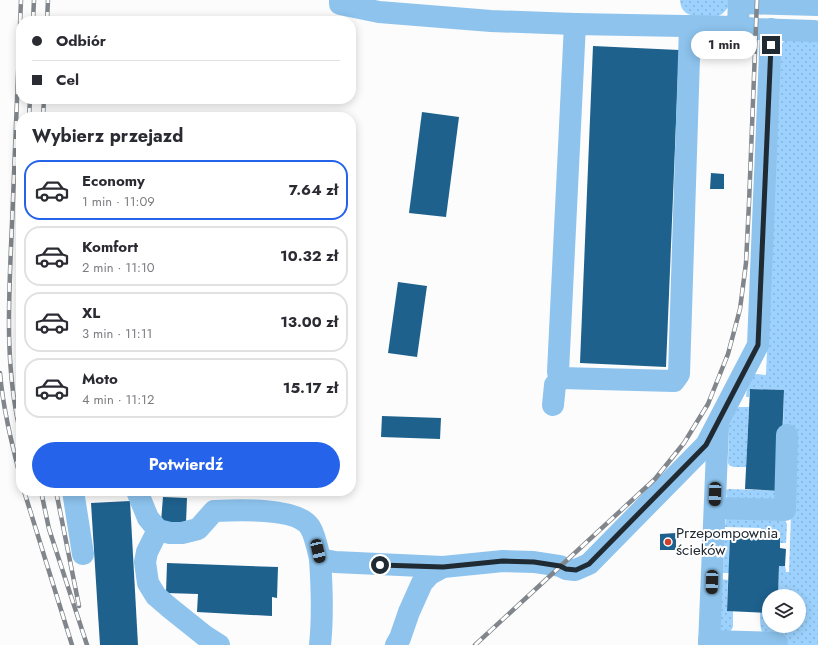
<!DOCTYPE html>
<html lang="pl">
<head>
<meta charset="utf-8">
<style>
	body { margin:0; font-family:Jost,sans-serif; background:#f7f7f7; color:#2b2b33; height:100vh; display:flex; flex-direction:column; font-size:15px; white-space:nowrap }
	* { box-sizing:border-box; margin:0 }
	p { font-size:13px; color:#7c7c81 }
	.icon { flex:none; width:22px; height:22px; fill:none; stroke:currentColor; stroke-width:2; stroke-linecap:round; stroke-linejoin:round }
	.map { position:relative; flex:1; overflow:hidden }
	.sheet { position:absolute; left:16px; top:112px; width:340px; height:384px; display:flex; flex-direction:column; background:#fff; border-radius:16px; box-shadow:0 2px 10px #0003 }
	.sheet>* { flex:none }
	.hud { position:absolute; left:16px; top:16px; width:340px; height:88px; border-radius:16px; box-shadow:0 2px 10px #0003; display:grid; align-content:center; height:88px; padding:0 16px; background:#fff }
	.fabs { position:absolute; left:762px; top:589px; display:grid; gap:8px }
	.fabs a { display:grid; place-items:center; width:44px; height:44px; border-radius:50%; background:#fff; box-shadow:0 2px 10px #0003; font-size:20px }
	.end { position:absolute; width:18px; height:18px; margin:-9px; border:5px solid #202a33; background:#fff; box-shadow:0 0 0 2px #fff }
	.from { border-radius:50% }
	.bubble { position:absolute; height:28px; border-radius:14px; background:#fff; box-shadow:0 2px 10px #0003; font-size:13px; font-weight:700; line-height:28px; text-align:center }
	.car { position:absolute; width:12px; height:24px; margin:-12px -6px; border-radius:5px; box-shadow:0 0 3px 1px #0007; background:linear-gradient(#222 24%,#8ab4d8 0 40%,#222 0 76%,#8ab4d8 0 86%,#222 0) }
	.hud b { display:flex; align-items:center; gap:14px; height:38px; font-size:15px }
	.hud b+b { border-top:1px solid #e1e1e2 }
	.hud i { width:10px; height:10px; background:#2b2b33 }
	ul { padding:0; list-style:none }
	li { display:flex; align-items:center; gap:12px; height:60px; margin:0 8px 6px; padding:0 8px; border:2px solid #e1e1e2; border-radius:16px }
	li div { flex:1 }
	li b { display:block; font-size:15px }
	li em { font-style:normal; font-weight:700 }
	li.active { border-color:#2563eb }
	li>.icon { width:36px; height:36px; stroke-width:1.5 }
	h2 { padding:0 16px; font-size:18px; line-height:48px }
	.action { display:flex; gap:8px; margin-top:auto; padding:8px 16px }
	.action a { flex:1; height:46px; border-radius:24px; background:#2563eb; color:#fff; font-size:16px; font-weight:700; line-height:46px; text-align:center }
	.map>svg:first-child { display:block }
</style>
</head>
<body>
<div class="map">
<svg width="818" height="645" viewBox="0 0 818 645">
	<defs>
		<pattern id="grass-dots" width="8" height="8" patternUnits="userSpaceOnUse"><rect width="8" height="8" fill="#9cd2fd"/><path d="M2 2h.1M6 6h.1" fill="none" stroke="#86b4d9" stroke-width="1.8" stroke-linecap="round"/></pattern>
	</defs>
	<rect width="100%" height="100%" fill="#fcfcfc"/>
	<g fill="url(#grass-dots)">
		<path d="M680 0H732C729 7 723 16 715 17 712 18 708 17 705 17 693 16 681 16 680 0Z"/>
		<path d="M818 38V645H785V635C761 635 760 637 760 612L769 613V626H799V596H778L779 566H785L786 572H789L794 430 790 425H783L784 390 750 389 749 397H746L747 390 754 374 766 375 780 45 784 41Z"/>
		<polygon points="739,407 749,407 746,467 733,467 729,465 728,463 729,424 737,408"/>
		<polygon points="729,489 780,491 780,501 727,499 726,490"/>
		<polygon points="726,516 784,519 787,524 786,543 780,543 780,532 761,531 761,528 725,527"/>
		<polygon points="724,534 730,534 729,573 723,573"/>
		<polygon points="720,579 728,580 727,610 733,611 733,627 730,632 721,633 717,622"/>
	</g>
	<g fill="#1e618d">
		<polygon points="593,46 679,50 666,367 580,363"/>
		<polygon points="422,112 459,117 446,217 409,213"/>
		<polygon points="711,173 724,174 724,189 710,189"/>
		<polygon points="398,282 427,286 417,357 388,353"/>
		<polygon points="750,389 784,390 780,491 745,489"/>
		<polygon points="382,416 441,418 440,439 381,437"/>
		<polygon points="163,497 187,498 186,523 161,522"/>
		<polygon points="130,501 138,645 100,645 91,503"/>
		<polygon points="676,533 676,550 660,550 660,534"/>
		<polygon points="730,536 780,538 780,548 786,549 785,566 779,566 778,596 769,596 769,613 727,611"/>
		<polygon points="167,563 278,567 277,598 272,597 272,616 197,612 198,594 166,593"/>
	</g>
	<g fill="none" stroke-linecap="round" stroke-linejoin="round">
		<g stroke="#8dc3ed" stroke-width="22">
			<polyline points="340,0 340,4 379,12 491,21 575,24 738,27 739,0"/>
			<polyline points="739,3 818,5"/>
			<polyline points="575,24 558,372 561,378 674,381 679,374 690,26"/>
			<polyline points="738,27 757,29 814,31"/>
			<polyline points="553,405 555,385 561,378"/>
			<polyline points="73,491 83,554"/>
			<path d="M137 491 148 518 158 530 170 533H182L198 529 214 511C236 510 297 507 310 527 315 535 318 550 320 559L335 562 443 567"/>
			<polyline points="715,508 785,510 787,435"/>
			<polyline points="158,530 147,552 145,562 148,583 156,596 170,608 205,636 219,645"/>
			<polyline points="709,641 777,643"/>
			<path d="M320 645C323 617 322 588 320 559"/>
			<polyline points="396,645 400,638 409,612 422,583 430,574 443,567 503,561 534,562 560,566 566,569 575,570 589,564 706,445 758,345 771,29"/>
			<polyline points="709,645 718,427"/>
		</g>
		<g stroke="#80868b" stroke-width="4.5">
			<g id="rail">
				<polyline points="33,21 34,0"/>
				<polyline points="47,21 48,0"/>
				<polyline points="29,117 30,99"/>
				<polyline points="43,117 44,99"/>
				<path d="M0 373C3 409 12 444 21 480"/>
				<path d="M21 435C4 367 9 294 12 224 15 149 18 75 21 0"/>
				<polyline points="24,491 72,645"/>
				<polyline points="41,491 49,529 87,645"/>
				<polyline points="56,491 79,606"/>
				<polyline points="475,645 655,479 684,443 708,404 728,354 740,309 746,263 749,203 757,0"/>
			</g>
		</g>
		<use href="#rail" stroke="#fff" stroke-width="3" stroke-dasharray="9" stroke-linecap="butt"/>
	</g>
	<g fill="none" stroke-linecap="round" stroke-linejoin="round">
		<polyline stroke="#202a33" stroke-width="5" points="380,565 443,567 503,561 534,562 560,566 566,569 576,570 589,564 706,445 758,345 771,45"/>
	</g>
	<circle fill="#ce4229" stroke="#fff" stroke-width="1.5" cx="668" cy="542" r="4"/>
	<g text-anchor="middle" stroke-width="4" stroke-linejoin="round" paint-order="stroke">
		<g font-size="15" fill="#202a33" stroke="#fff" text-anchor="start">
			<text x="676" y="538">Przepompownia<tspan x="676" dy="17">ścieków</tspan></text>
		</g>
	</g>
</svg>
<div class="fabs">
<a><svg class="icon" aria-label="layers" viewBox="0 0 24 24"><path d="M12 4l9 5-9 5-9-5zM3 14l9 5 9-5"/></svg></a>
</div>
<i class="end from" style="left:380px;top:565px"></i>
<i class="end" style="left:771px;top:45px"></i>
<div class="bubble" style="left:691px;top:31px;width:66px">1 min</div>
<i class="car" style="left:715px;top:494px;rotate:182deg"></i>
<i class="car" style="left:318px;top:551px;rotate:167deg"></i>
<i class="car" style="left:712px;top:582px;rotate:182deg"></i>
<div class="hud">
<b><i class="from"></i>Odbiór</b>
<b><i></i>Cel</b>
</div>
<section class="sheet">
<h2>Wybierz przejazd</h2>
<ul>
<li class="active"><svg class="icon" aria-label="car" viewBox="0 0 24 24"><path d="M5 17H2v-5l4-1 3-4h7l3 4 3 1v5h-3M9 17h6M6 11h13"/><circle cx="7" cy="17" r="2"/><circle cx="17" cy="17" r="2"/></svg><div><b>Economy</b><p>1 min · 11:09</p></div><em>7.64 zł</em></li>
<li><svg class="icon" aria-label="car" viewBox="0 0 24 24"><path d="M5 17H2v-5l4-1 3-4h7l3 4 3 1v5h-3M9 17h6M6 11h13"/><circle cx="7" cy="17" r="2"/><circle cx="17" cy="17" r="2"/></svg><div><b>Komfort</b><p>2 min · 11:10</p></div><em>10.32 zł</em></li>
<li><svg class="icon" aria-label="car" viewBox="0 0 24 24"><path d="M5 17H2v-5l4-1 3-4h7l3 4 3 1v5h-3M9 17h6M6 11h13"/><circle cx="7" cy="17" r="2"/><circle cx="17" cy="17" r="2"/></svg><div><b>XL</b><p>3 min · 11:11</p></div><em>13.00 zł</em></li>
<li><svg class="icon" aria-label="car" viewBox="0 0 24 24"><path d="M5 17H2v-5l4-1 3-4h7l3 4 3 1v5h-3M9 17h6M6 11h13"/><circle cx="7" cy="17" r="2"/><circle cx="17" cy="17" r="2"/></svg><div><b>Moto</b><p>4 min · 11:12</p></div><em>15.17 zł</em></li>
</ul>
<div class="action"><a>Potwierdź</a></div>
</section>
</div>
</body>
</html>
